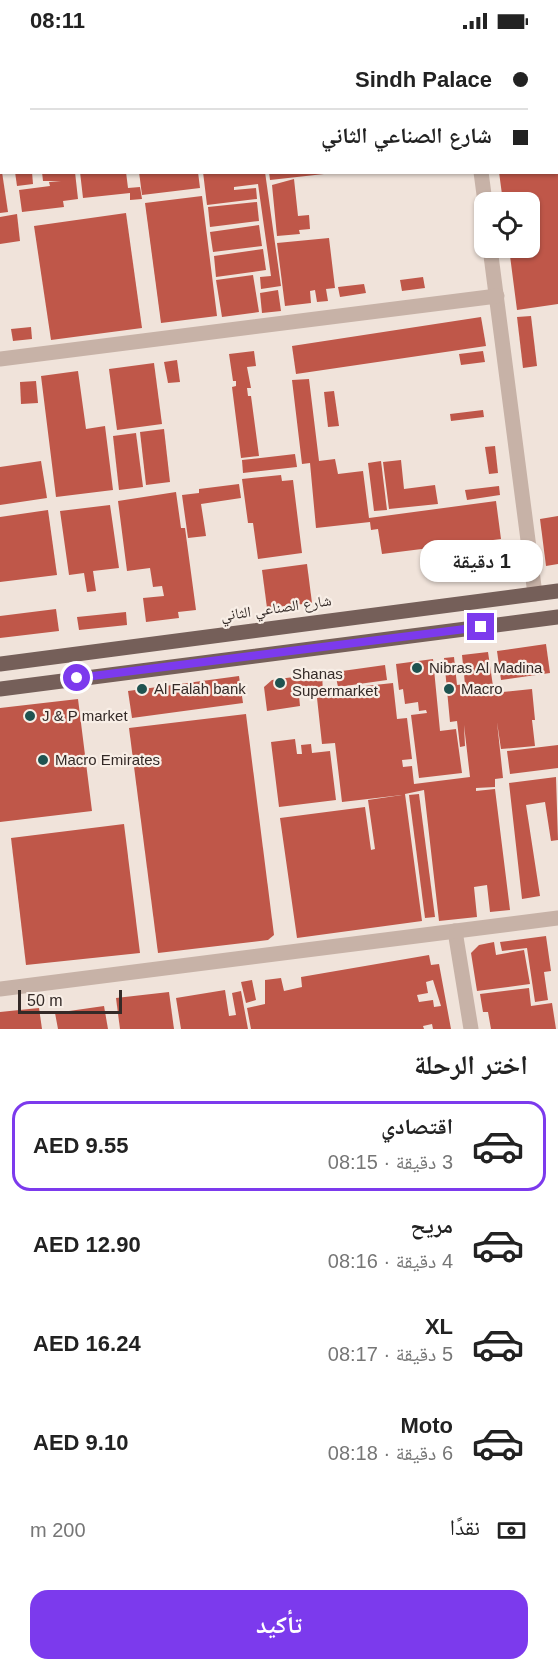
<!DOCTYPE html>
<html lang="ar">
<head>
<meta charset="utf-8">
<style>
	body { margin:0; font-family:Arial,"Noto Naskh Arabic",sans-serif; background:#f2f2f2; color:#222; direction:rtl; height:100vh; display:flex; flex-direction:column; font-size:22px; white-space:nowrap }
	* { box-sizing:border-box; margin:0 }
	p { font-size:20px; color:#767676 }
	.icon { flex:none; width:33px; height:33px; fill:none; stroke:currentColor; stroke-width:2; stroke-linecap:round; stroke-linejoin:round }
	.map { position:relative; height:987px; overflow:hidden; direction:ltr }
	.side { display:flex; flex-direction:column; background:#fff; flex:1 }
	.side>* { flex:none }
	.hud { position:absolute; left:0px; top:0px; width:558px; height:132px; box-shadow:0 2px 4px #0004; direction:rtl; display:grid; align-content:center; height:132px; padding:0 30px; background:#fff }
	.controls { position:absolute; left:474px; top:150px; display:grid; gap:12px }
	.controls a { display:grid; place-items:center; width:66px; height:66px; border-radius:12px; background:#fff; box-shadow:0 2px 4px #0004; font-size:30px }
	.scale { position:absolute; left:18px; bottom:15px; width:104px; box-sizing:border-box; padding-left:6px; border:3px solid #342a27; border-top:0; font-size:16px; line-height:21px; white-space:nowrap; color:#342a27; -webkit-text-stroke:4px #f8eee6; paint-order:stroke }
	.end { position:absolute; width:27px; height:27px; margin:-14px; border:8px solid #7c3aed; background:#fff; box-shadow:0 0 0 3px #fff }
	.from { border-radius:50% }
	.bubble { position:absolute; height:42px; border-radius:18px; background:#fff; box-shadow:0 2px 4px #0004; font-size:20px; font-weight:800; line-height:42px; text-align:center; direction:rtl }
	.hud b { display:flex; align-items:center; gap:21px; height:57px; font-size:22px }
	.hud b+b { border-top:2px solid #e0e0e0 }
	.hud i { width:15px; height:15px; background:#222 }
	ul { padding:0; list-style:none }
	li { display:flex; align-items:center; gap:18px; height:90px; margin:0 12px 9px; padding:0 18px; border:3px solid transparent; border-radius:18px }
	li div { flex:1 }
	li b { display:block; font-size:22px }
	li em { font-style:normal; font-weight:800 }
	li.active { border-color:#7c3aed }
	li>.icon { width:54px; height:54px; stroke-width:1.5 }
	h2 { padding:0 30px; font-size:27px; line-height:72px }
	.pay { display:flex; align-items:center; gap:15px; height:66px; padding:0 30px; font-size:22px }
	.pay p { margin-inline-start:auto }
	.primary-button { display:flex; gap:12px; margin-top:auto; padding:12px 30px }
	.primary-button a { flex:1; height:69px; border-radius:18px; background:#7c3aed; color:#fff; font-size:24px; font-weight:800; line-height:69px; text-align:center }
	.status { display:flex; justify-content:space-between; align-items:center; height:42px; padding:0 30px; background:#fff; direction:ltr }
	.status svg { height:16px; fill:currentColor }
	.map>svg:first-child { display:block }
</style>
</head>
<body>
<div class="status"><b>08:11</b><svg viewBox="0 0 49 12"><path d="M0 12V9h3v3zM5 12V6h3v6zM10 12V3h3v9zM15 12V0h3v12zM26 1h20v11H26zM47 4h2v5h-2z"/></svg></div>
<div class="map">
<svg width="558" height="987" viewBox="0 0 558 987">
	<rect width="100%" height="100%" fill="#f0e3da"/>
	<g fill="#bf5749" fill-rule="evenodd">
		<polygon points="0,130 2,130 8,170 0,171"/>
		<polygon points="15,130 32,130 33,142 17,144"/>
		<polygon points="42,130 75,130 78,157 63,159 64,165 22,170 19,148 50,144 49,140 61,139 43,139"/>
		<polygon points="80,130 126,130 128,146 140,145 142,157 130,158 130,151 83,156"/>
		<polygon points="139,130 198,130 200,146 142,153"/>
		<polygon points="203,130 265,130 281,244 261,247 260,235 271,234 258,142 234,145 234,148 256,146 257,157 207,163"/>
		<polygon points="269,130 324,130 324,132 270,138"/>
		<polygon points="499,130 558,130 558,262 517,268 509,206 530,206 530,160 503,160"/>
		<polygon points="294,137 298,174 309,173 310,187 299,188 300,192 277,194 272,143"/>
		<polygon points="202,154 217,274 161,281 145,161"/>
		<polygon points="257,160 259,179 210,185 208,165"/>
		<polygon points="126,171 142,286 51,298 34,184"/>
		<polygon points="17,172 20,199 0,202 0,175"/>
		<polygon points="259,183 262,204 213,210 210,190"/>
		<polygon points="329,196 335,246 326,247 328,259 317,260 315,248 310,249 311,261 285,264 277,201"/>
		<polygon points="263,207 266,228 216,235 214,214"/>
		<polygon points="253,233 259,270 222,275 216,238"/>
		<polygon points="423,235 425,246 402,249 400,238"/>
		<polygon points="364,242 366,251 340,255 338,245"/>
		<polygon points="278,248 281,269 262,271 260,251"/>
		<polygon points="531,274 537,324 523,326 517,275"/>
		<polygon points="481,275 486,304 296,332 292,304"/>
		<polygon points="31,285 32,297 13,299 11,287"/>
		<polygon points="254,309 256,324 247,325 251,346 247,346 248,354 251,354 259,414 241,416 232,345 236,344 236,339 233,339 229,312"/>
		<polygon points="483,309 485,320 461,323 459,312"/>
		<polygon points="177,318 180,340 168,341 164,320"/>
		<polygon points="154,321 162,382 117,388 109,327"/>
		<polygon points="78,329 86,387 105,384 113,448 56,455 41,334"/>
		<polygon points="309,337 319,419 335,417 338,432 363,429 369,476 496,459 501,497 382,512 378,487 371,488 370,480 316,486 310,421 302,422 292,338"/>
		<polygon points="36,339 38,361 21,362 20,340"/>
		<polygon points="334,349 339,384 328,385 324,350"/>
		<polygon points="483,368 484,375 451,379 450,372"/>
		<polygon points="164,387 170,440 146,443 140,390"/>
		<polygon points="136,391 143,445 119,448 113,394"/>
		<polygon points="495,404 498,431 489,432 485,405"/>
		<polygon points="295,412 297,425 243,431 242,418"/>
		<polygon points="401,418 404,447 435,443 438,462 389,467 383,420"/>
		<polygon points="41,419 47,456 0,463 0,425"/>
		<polygon points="381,419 387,468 374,469 368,421"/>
		<polygon points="281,433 282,439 293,438 302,511 258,517 253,481 248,481 242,437"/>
		<polygon points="239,442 241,456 201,462 206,494 188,496 182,453 199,451 199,447"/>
		<polygon points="499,444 500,453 467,458 465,448"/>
		<polygon points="176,450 181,486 185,486 196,568 178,570 179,576 146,580 143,556 164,554 162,544 153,545 150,526 127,529 118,459"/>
		<polygon points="110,463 119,526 93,529 96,549 87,550 84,531 69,533 60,469"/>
		<polygon points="48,468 57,533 0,540 0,475"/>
		<polygon points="558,474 558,522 546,524 540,477"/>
		<polygon points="495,519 496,528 476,531 475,522"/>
		<polygon points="307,522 312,561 267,566 262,528"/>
		<polygon points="56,567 59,589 0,596 0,574"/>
		<polygon points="126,570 127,583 79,588 77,575"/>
		<polygon points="546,602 550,631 501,638 497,609"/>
		<polygon points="488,610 494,651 532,647 535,678 532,678 535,704 501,707 497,680 503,736 495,737 495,745 476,746 476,749 495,747 510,868 490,870 487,843 474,845 477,875 439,879 424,748 405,752 422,879 297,896 280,776 365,765 371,808 375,807 368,758 402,753 342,760 335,701 322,702 317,656 329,654 328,648 393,641 397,677 407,676 412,717 402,718 403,725 412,724 414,742 470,735 464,683 465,704 460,705 457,679 450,680 444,616 454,615 457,643 465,642 462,613"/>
		<polygon points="433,617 440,689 456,687 462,731 419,736 411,673 427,671 426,668 419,669 418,660 405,662 403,647 399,648 396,622"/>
		<polygon points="385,623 387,638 338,645 335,630"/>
		<polygon points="322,631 323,651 299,654 300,664 267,669 264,645 272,638"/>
		<polygon points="239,634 243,661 132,676 128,649"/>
		<polygon points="78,657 92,769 0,780 0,666"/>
		<polygon points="246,672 274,893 268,898 158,911 129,686"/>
		<polygon points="295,697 297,712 302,712 301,703 311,702 312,711 330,709 336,758 279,765 271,700"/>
		<polygon points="558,703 558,726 510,732 507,709"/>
		<polygon points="556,735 558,798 551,799 545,760 526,763 540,854 522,857 509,741"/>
		<polygon points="419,752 435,875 425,876 409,753"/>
		<polygon points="124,782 140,911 26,923 11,796"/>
		<polygon points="546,894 551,929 544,930 548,958 535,960 527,906 502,909 500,900"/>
		<polygon points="494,900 496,913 524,908 530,942 477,949 471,911 479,903"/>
		<path d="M429 913 431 923 439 922 451 987H433L432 982 423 984 424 987H251L247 966 265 962V938L281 936 284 949 302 945 301 935ZM433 938 441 964 434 965 433 958 419 960 417 953 428 951 426 940Z"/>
		<polygon points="252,938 256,958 246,961 241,940"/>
		<polygon points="529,946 531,964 552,961 556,987 491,987 488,970 483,970 480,952"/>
		<polygon points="225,948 229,974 236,973 232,951 241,949 248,987 181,987 176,956"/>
		<polygon points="169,950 174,987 120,987 116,956"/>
		<polygon points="104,964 108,987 58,987 55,971"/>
		<polygon points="39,966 42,987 0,987 0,970"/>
	</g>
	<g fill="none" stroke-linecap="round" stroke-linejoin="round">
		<g stroke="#c7b2a7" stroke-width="15">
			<polyline points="464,0 464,2"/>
			<polyline points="481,130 485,160"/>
			<polyline points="490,206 535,552"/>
			<polyline points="0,317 497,254"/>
			<polyline points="455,889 471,987"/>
			<polyline points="0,947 558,876"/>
		</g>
		<g stroke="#755f59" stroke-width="15">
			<polyline points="0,622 558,549"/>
			<polyline points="0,647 558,575"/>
		</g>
	</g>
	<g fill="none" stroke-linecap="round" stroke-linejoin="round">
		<polyline stroke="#7c3aed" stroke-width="8" points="77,636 481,585"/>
	</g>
	<g fill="#1f5350" stroke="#f8eee6" stroke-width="2">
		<circle cx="417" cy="626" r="6"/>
		<circle cx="280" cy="641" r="6"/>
		<circle cx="142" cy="647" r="6"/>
		<circle cx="449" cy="647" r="6"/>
		<circle cx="30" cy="674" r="6"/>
		<circle cx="43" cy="718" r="6"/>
	</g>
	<g text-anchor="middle" stroke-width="4.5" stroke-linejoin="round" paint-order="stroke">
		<g font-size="15" fill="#342a27" stroke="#f8eee6">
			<text transform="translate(276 566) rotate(-8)" y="5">شارع الصناعي الثاني</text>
		</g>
		<g font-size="15" fill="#342a27" stroke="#f8eee6" text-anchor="start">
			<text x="429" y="631">Nibras Al Madina</text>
			<text x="292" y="637">Shanas<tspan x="292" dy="17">Supermarket</tspan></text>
			<text x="154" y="652">Al Falah bank</text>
			<text x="461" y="652">Macro</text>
			<text x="42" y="679">J &amp; P market</text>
			<text x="55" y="723">Macro Emirates</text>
		</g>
	</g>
</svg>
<div class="controls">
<a><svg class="icon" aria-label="locate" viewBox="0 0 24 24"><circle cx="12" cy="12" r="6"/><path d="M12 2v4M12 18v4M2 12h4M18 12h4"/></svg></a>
</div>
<div class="scale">50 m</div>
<i class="end from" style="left:77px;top:636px"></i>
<i class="end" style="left:481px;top:585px"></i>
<div class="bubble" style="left:420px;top:498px;width:123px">1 دقيقة</div>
<div class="hud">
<b><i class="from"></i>Sindh Palace</b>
<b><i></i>شارع الصناعي الثاني</b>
</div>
</div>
<section class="side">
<h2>اختر الرحلة</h2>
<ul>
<li class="active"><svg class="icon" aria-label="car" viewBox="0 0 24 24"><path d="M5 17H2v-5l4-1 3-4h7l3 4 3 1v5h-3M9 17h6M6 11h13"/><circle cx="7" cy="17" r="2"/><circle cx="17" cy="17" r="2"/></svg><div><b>اقتصادي</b><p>3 دقيقة · 08:15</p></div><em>AED 9.55</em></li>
<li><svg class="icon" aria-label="car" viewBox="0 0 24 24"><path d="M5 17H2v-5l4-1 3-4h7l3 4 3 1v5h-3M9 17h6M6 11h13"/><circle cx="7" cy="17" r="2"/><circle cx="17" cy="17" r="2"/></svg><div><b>مريح</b><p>4 دقيقة · 08:16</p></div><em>AED 12.90</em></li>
<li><svg class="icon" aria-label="car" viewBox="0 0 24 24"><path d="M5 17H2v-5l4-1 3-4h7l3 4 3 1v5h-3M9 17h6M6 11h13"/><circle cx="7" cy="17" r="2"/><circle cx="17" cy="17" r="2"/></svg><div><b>XL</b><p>5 دقيقة · 08:17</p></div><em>AED 16.24</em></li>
<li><svg class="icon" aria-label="car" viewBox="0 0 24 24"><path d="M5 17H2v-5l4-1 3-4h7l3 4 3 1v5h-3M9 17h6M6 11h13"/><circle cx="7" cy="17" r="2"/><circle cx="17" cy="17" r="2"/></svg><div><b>Moto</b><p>6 دقيقة · 08:18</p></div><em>AED 9.10</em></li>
</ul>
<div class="pay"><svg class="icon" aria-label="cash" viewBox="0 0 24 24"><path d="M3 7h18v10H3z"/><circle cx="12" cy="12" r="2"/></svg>نقدًا<p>200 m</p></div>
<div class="primary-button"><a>تأكيد</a></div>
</section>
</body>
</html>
